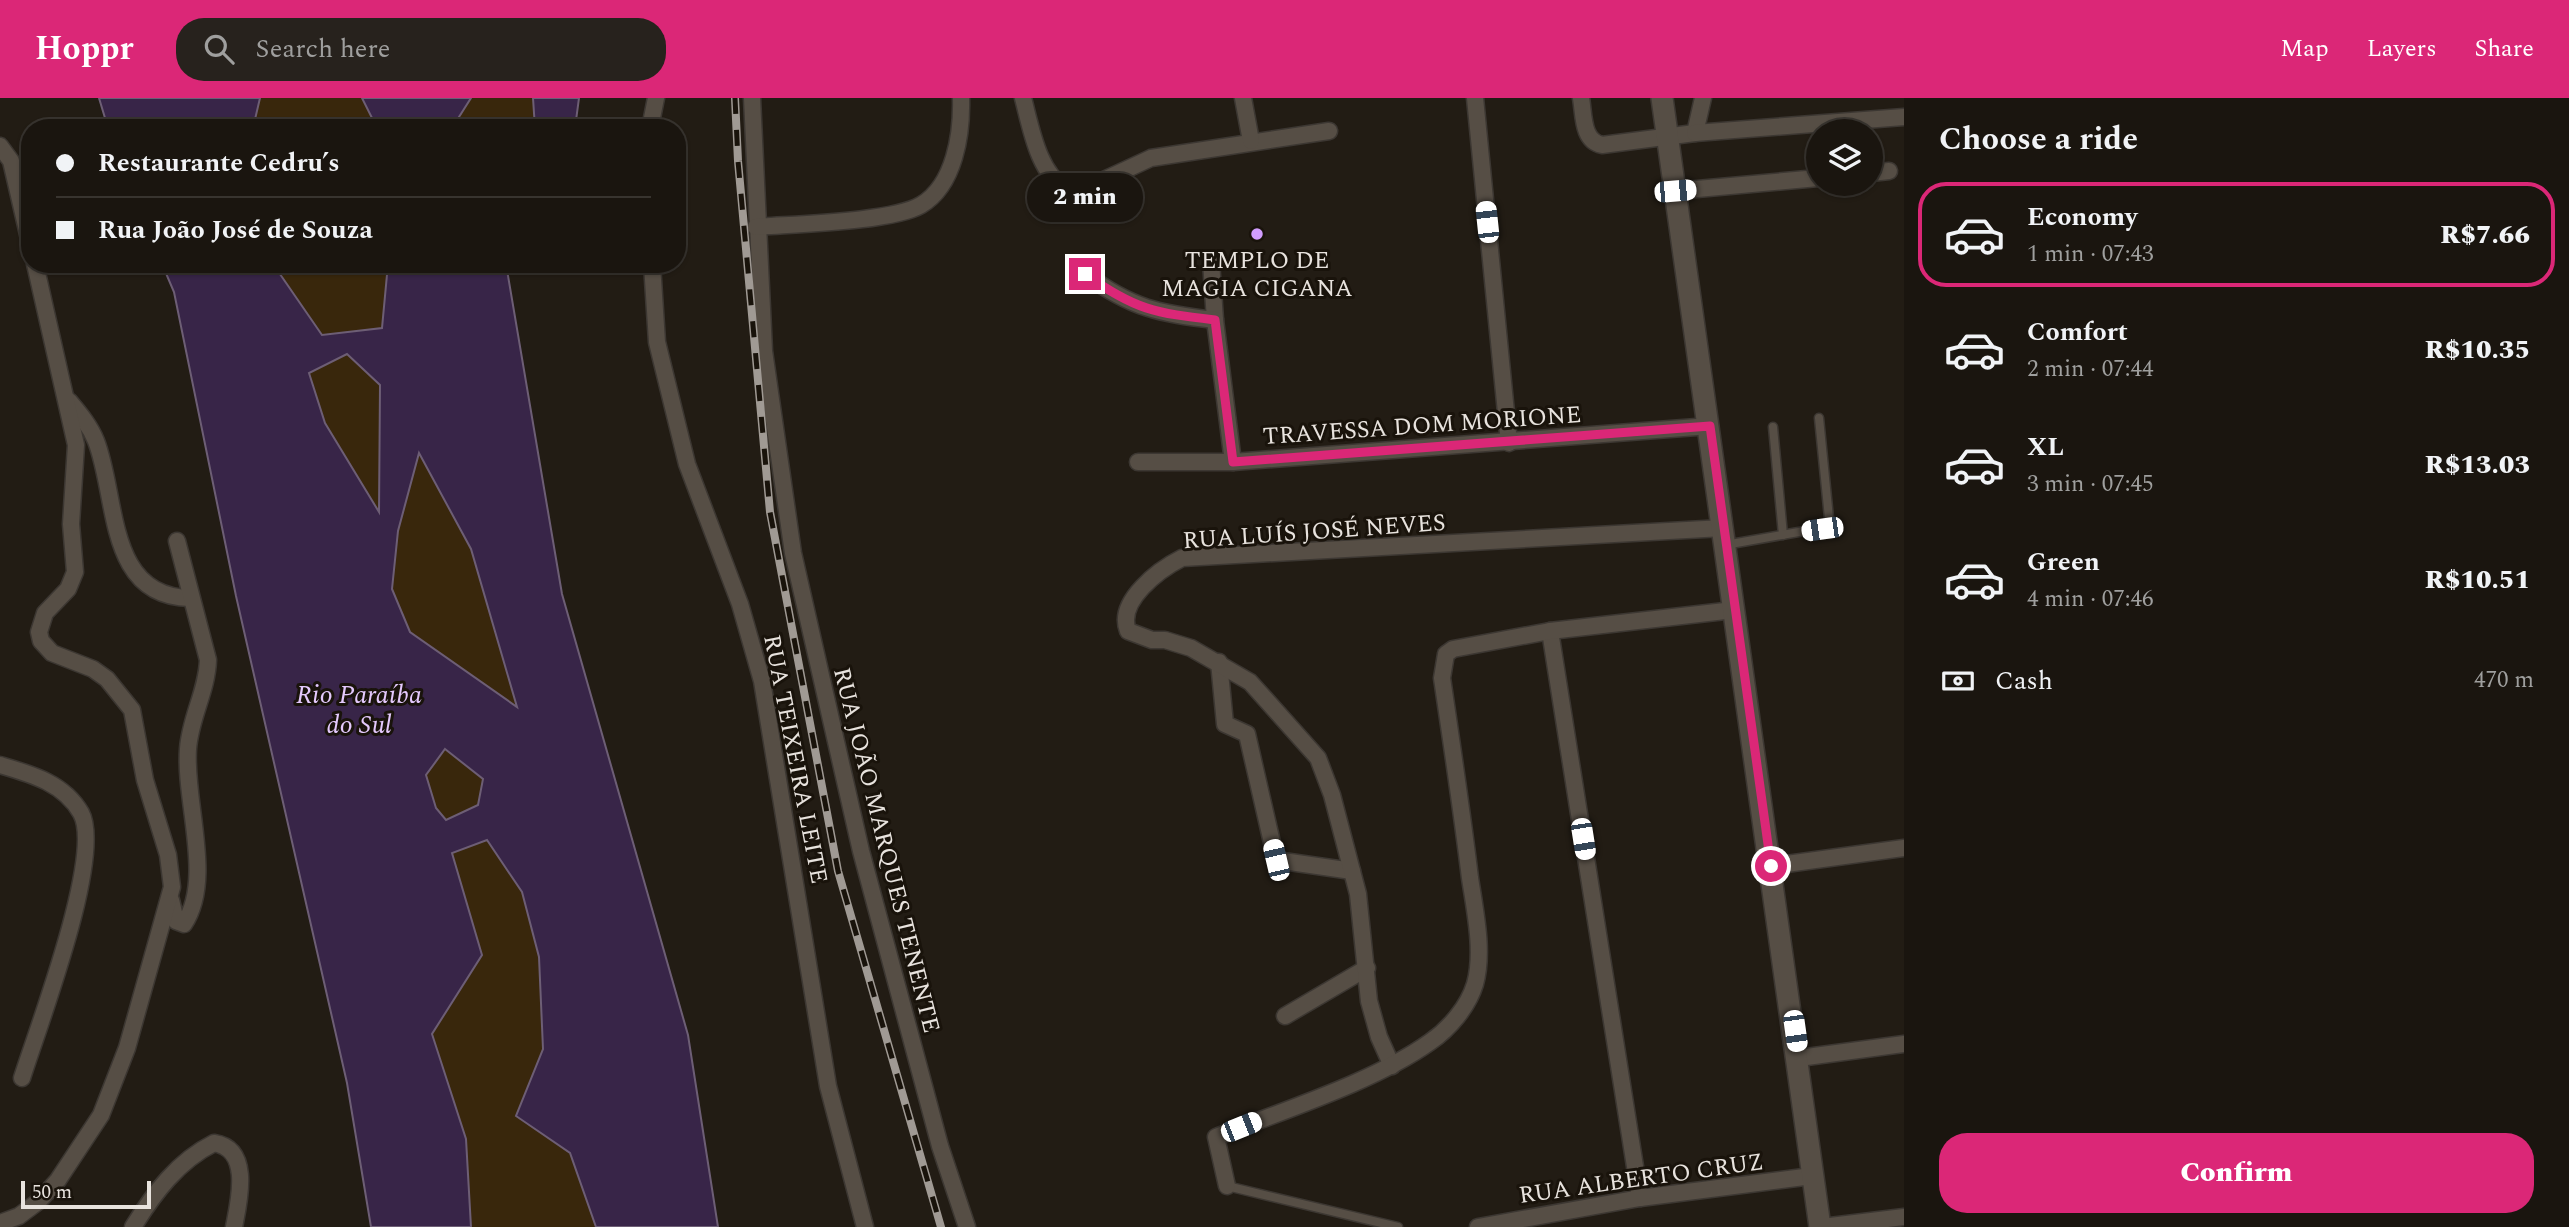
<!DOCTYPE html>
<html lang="en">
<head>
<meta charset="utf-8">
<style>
	body { margin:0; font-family:Spectral,serif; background:#27221d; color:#f1f3f6; height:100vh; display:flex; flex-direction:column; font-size:26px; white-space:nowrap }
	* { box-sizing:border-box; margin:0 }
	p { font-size:23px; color:#9f9f9e }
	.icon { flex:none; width:38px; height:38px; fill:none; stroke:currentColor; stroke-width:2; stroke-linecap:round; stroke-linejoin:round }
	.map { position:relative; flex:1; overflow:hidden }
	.side { display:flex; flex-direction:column; background:#1a150f; width:665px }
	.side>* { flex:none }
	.guide { position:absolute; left:21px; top:21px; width:665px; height:154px; border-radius:28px; box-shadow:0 2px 5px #0004,0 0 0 2px #38342f; display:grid; align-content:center; height:154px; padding:0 35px; background:#1a150f }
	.tools { position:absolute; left:1806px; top:21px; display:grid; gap:14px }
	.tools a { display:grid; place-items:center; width:77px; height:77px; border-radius:50%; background:#1a150f; box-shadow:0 2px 5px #0004,0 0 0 2px #38342f; font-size:35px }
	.scale { position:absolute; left:21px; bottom:18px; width:130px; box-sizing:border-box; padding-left:7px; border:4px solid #e8e3de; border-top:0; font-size:19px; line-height:24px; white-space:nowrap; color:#e8e3de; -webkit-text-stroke:5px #19130b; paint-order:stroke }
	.end { position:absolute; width:32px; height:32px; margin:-16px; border:9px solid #db2777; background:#fff; box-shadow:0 0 0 4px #fff }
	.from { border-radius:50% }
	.bubble { position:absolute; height:49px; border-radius:24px; background:#1a150f; box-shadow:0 2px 5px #0004,0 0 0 2px #38342f; font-size:23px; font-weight:800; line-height:49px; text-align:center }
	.car { position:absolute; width:21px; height:42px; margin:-21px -10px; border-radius:9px; box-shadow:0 0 5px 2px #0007; background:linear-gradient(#fff 24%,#345 0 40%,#fff 0 76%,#345 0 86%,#fff 0) }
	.guide b { display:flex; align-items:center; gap:24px; height:66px; font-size:26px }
	.guide b+b { border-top:2px solid #38342f }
	.guide i { width:18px; height:18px; background:#f1f3f6 }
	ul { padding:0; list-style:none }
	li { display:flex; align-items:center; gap:21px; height:105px; margin:0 14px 10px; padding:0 21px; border:4px solid transparent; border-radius:28px }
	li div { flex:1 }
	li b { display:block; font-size:26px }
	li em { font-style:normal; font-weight:800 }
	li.current { border-color:#db2777 }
	li>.icon { width:63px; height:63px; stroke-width:1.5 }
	h2 { padding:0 35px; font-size:32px; line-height:84px }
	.pay { display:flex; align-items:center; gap:18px; height:77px; padding:0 35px; font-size:26px }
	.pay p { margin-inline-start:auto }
	.button { display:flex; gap:14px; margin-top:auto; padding:14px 35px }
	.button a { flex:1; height:80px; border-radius:28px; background:#db2777; color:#fff; font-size:28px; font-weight:800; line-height:80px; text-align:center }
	header { display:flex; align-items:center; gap:42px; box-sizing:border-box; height:98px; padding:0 35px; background:#db2777; color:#fff }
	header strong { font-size:33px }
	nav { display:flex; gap:38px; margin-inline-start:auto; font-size:24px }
	.search { width:490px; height:63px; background:#27221d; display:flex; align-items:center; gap:18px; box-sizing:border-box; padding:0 24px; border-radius:28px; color:#9f9f9e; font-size:26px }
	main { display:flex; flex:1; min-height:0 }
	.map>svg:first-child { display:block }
</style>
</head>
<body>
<header>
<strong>Hoppr</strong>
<div class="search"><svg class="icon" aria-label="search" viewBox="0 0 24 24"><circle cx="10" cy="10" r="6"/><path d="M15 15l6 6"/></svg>Search here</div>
<nav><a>Map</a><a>Layers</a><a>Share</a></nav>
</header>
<main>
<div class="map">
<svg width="1904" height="1129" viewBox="0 0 1904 1129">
	<rect width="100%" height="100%" fill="#221c14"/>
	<g fill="#39270c">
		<polygon points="260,0 362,0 377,30 253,30"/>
		<polygon points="471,0 533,0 535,30 452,30"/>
		<polygon points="273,166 388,166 382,230 322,237"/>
		<polygon points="347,256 380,287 379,415 325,325 309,275"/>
		<polygon points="419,354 471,451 518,610 410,534 392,491 398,433"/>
		<polygon points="445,651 483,681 478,707 446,722 436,710 426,677"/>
		<polygon points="487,742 522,794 539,859 543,951 516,1018 570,1055 596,1129 471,1129 466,1041 432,936 482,857 452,755"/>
	</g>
	<g fill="#382548" stroke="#6d5e75" stroke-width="2" fill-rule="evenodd">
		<polygon points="99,0 260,0 253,30 108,30"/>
		<polygon points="362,0 471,0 452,30 377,30"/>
		<polygon points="533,0 579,0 575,30 535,30"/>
		<path d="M162 166H273L322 237 382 230 388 166H506L562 496 688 937 718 1129H596L570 1055 516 1018 543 951 539 859 522 794 487 742 452 755 482 857 432 936 466 1041 471 1129H371L347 985 236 498 174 194ZM347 256 380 287 379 414 325 325 309 275ZM419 355 471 451 517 609 410 534 392 491 398 433ZM445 651 483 681 478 707 446 722 436 710 426 677Z"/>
	</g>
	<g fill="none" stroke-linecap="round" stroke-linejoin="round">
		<g stroke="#3c3732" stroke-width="11">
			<g id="service">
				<polyline points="1773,329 1783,437"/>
				<polyline points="1725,447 1827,429 1829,420 1819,320"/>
				<polyline points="1227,1088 1398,1129"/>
			</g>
		</g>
		<g stroke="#3c3732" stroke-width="19">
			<g id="minor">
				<polyline points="752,0 764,253 793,455 861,753 940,1048 967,1129"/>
				<path d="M1023 0C1031 30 1038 75 1067 92L1095 86 1151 60 1329 33"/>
				<polyline points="1243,0 1251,43"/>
				<polyline points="1475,0 1509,345"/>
				<path d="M1581 0C1584 17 1582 43 1602 47L1695 35 1703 0"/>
				<polyline points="650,30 656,0"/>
				<polyline points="1695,35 1904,19"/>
				<polyline points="0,48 11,63 30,145"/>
				<polyline points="1871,75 1889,73"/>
				<polyline points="1675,93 1818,80"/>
				<path d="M756 129C794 126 892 124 921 107 955 87 962 35 961 0"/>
				<polyline points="1211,163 1215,222 1233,364"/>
				<polyline points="652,166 657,244 687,366 740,506 762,583 828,988 865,1129"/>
				<path d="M1085 176C1133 211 1158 215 1215 222"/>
				<path d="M69 303C80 316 90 328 96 343 118 399 106 499 190 500"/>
				<polyline points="1138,364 1233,364 1710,328"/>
				<polyline points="1550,533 1640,1100"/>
				<polyline points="1219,564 1225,626 1247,636 1276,762 1352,773"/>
				<path d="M0 667C31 676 64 685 81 715 104 757 38 929 22 980"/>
				<polyline points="1771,768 1904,750"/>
				<path d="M171 802 176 823 184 826C214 781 184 704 188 651 190 620 207 593 208 562L177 443"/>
				<polyline points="1285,918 1367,870"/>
				<polyline points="1799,960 1904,946"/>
				<path d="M1392 968 1379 939 1369 903 1358 796 1332 697 1318 660 1250 584 1191 550 1165 542H1152L1128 533C1116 503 1160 471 1182 460L1723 430"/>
				<path d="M1227 1088 1216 1039C1281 1013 1374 984 1430 944 1449 931 1468 909 1475 886 1484 854 1475 813 1470 780 1462 714 1452 647 1442 580L1446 556 1453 551 1550 533 1734 512"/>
				<polyline points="0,1125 19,1118 39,1103 58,1082 101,1017 127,950 172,789 168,757 145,682 132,612 107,581 93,571 52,555 41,543 39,534 45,515 68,491 75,474 71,426 76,347 35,166"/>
				<path d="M133 1129C154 1095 178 1063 214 1045 252 1051 239 1103 234 1129"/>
				<polyline points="1478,1129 1640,1100 1812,1078"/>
				<polyline points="1822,1129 1904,1119"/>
			</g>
		</g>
		<g stroke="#3c3732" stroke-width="24">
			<polyline id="tertiary" points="1662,0 1820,1129"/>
		</g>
		<use href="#service" stroke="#564e45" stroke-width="8"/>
		<use href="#minor" stroke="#564e45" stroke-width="16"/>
		<use href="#tertiary" stroke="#564e45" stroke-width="21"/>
		<g stroke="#a09a94" stroke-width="8">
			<polyline id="rail" points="735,0 738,63 770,414 838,773 941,1129"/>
		</g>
		<use href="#rail" stroke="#19130b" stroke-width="5" stroke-dasharray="16" stroke-linecap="butt"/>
	</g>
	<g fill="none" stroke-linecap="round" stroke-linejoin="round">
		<path stroke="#db2777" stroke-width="9" d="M1085 176C1135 212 1155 215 1215 222L1233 364 1710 328 1771 768"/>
	</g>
	<circle fill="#d19dfe" stroke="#19130b" stroke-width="2.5" cx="1257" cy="136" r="7"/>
	<g text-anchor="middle" stroke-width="6" stroke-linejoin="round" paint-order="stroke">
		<g font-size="24" fill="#e8e3de" stroke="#19130b">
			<text x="1257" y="170">TEMPLO DE<tspan x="1257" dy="28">MAGIA CIGANA</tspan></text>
		</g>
		<g font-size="24" fill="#e8e3de" stroke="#19130b">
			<text transform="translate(1422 327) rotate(-4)" y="8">TRAVESSA DOM MORIONE</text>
			<text transform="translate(1314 433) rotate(-4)" y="8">RUA LUÍS JOSÉ NEVES</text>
			<text transform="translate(796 661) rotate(79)" y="8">RUA TEIXEIRA LEITE</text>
			<text transform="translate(887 752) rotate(76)" y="8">RUA JOÃO MARQUES TENENTE</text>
			<text transform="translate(1641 1080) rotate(-8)" y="8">RUA ALBERTO CRUZ</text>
		</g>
		<g font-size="26" font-style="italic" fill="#e4c9fd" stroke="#19130b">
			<text x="359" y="605">Rio Paraíba<tspan x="359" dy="30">do Sul</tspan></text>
		</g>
	</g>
</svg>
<div class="tools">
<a><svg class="icon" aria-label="layers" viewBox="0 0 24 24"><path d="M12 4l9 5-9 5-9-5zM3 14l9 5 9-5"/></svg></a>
</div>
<div class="scale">50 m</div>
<i class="end from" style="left:1771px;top:768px"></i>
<i class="end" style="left:1085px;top:176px"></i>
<div class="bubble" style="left:1027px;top:75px;width:116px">2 min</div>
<i class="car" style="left:1675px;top:93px;rotate:85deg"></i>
<i class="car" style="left:1487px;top:124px;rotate:354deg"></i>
<i class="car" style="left:1822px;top:431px;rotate:262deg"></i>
<i class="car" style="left:1583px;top:741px;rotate:171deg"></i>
<i class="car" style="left:1276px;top:762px;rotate:347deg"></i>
<i class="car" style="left:1795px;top:933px;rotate:172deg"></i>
<i class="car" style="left:1241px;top:1029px;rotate:68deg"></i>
<div class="guide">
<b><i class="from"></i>Restaurante Cedru’s</b>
<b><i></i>Rua João José de Souza</b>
</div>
</div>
<section class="side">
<h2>Choose a ride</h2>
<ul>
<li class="current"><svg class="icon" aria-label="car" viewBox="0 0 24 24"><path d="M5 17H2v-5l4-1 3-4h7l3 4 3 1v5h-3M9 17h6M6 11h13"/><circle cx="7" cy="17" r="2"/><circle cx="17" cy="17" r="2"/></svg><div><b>Economy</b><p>1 min · 07:43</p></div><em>R$7.66</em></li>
<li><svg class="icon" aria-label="car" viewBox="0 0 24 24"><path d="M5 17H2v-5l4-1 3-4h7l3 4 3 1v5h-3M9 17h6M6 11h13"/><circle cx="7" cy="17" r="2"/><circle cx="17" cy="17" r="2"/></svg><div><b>Comfort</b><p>2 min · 07:44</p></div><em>R$10.35</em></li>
<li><svg class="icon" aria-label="car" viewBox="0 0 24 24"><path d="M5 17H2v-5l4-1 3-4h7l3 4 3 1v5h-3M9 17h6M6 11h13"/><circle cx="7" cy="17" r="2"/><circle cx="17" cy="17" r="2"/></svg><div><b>XL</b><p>3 min · 07:45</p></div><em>R$13.03</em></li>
<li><svg class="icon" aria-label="car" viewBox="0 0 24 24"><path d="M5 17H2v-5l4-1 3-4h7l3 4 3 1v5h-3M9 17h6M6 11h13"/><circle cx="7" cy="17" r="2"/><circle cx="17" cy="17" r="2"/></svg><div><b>Green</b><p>4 min · 07:46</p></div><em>R$10.51</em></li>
</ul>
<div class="pay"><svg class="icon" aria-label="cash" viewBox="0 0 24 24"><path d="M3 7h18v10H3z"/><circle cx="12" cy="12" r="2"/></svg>Cash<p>470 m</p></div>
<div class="button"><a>Confirm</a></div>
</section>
</main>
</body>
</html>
